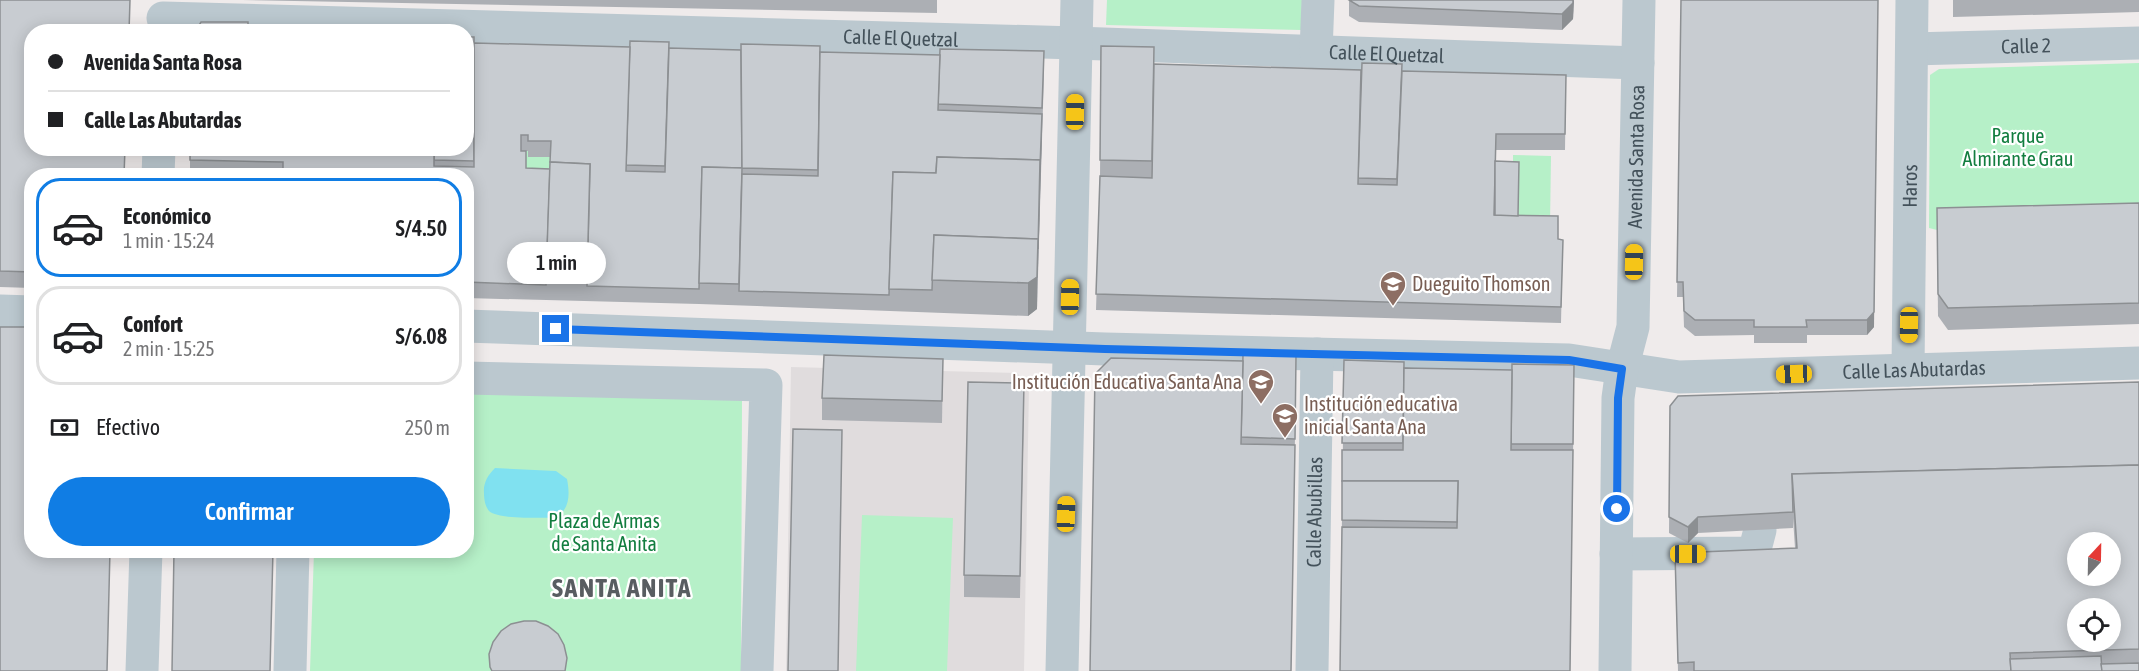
<!DOCTYPE html>
<html lang="es">
<head>
<meta charset="utf-8">
<style>
	body { margin:0; font-family:"Asap Condensed",sans-serif; background:#f2f2f2; color:#202124; height:100vh; display:flex; flex-direction:column; font-size:22px; white-space:nowrap }
	* { box-sizing:border-box; margin:0 }
	p { font-size:20px; color:#757577 }
	.icon { flex:none; width:33px; height:33px; fill:none; stroke:currentColor; stroke-width:2; stroke-linecap:round; stroke-linejoin:round }
	.map { position:relative; flex:1; overflow:hidden }
	.drawer { position:absolute; left:24px; top:168px; width:450px; height:390px; display:flex; flex-direction:column; background:#fff; border-radius:24px; box-shadow:0 3px 15px #0003 }
	.drawer>* { flex:none }
	.guide { position:absolute; left:24px; top:24px; width:450px; height:132px; border-radius:24px; box-shadow:0 3px 15px #0003; display:grid; align-content:center; height:132px; padding:0 24px; background:#fff }
	.needle { width:39px; rotate:22deg }
	.fabs { position:absolute; left:2067px; top:532px; display:grid; gap:12px }
	.fabs a { display:grid; place-items:center; width:54px; height:54px; border-radius:50%; background:#fff; box-shadow:0 3px 15px #0003; font-size:30px }
	.end { position:absolute; width:27px; height:27px; margin:-14px; border:8px solid #1a73e8; background:#fff; box-shadow:0 0 0 3px #fff }
	.from { border-radius:50% }
	.bubble { position:absolute; height:42px; border-radius:21px; background:#fff; box-shadow:0 3px 15px #0003; font-size:20px; font-weight:600; line-height:42px; text-align:center }
	.car { position:absolute; width:18px; height:36px; margin:-18px -9px; border-radius:8px; box-shadow:0 0 4px 2px #0007; background:linear-gradient(#f5c518 24%,#345 0 40%,#f5c518 0 76%,#345 0 86%,#f5c518 0) }
	.guide b { display:flex; align-items:center; gap:21px; height:57px; font-size:22px }
	.guide b+b { border-top:2px solid #e0e0e0 }
	.guide i { width:15px; height:15px; background:#202124 }
	ul { padding:10px 0 0; list-style:none }
	li { display:flex; align-items:center; gap:18px; height:99px; margin:0 12px 9px; padding:0 12px; border:3px solid #e0e0e0; border-radius:24px }
	li div { flex:1 }
	li b { display:block; font-size:22px }
	li em { font-style:normal; font-weight:600 }
	li.on { border-color:#107de4 }
	li>.icon { width:54px; height:54px; stroke-width:1.5 }
	.pay { display:flex; align-items:center; gap:15px; height:66px; padding:0 24px; font-size:22px }
	.pay p { margin-inline-start:auto }
	.cta { display:flex; gap:12px; margin-top:auto; padding:12px 24px }
	.cta a { flex:1; height:69px; border-radius:36px; background:#107de4; color:#fff; font-size:24px; font-weight:600; line-height:69px; text-align:center }
	.map>svg:first-child { display:block }
</style>
</head>
<body>
<div class="map">
<svg width="2139" height="671" viewBox="0 0 2139 671">
	<rect width="100%" height="100%" fill="#efebeb"/>
	<polygon fill="#e0dcdd" points="791,367 1017,373 1029,386 1024,671 786,671"/>
	<g fill="#b6f0c8">
		<polygon points="1107,0 1302,0 1301,30 1106,25"/>
		<polygon points="2139,63 2139,225 1937,230 1929,228 1930,75 1939,69"/>
		<polygon points="521,151 528,151 528,157 551,157 550,184 521,167"/>
		<polygon points="1513,155 1551,156 1550,225 1513,224"/>
		<polygon points="467,393 742,398 741,671 310,671 314,551 466,550"/>
		<polygon points="862,515 953,518 947,671 856,671"/>
	</g>
	<path fill="#80e1f0" d="M495 468 556 471 567 479C570 494 570 510 555 518 540 517 499 520 489 511 485 506 484 499 484 493 483 483 488 475 495 468Z"/>
	<g fill="none" stroke-linecap="round" stroke-linejoin="round">
		<g stroke="#bbc8cf" stroke-width="33">
			<path id="s1" d="M163 18 1076 43 1638 63"/>
			<path id="s2" d="M1912 49 2139 43"/>
			<polyline points="1316,52 1318,0"/>
			<polyline points="158,176 159,148"/>
			<polyline points="0,311 32,312"/>
			<path id="s3" d="M466 326 1105 349 1569 360 1679 377 2139 363"/>
			<path id="s4" d="M1908 370 1912 0"/>
			<polyline points="466,378 766,385 757,671"/>
			<polyline points="1616,554 1754,553 1760,530"/>
			<polyline points="142,671 146,550"/>
			<polyline points="290,671 293,550"/>
			<polyline points="1062,671 1077,0"/>
			<path id="s5" d="M1312 671 1317 354"/>
			<path id="s6" d="M1615 671 1618 398 1622 369 1633 327 1639 0"/>
		</g>
	</g>
	<g fill="#acafb4" fill-rule="evenodd">
		<polygon points="0,0 130,0 129,32 32,176 32,288 0,287"/>
		<polygon points="242,0 937,0 937,13"/>
		<polygon points="1349,0 1574,0 1573,19 1562,30 1359,22 1349,16"/>
		<polygon points="1681,0 1874,327 1867,335 1807,335 1807,343 1754,343 1754,335 1695,336 1684,327 1683,297 1677,297"/>
		<polygon points="1953,0 2139,0 2139,12 1953,17"/>
		<path d="M474 43 820 52 1044 73 1037 309 1028 316 699 304 466 298V176L190 175V148ZM521 151H528V157H551L550 169 526 168Z"/>
		<polygon points="1101,46 1154,64 1566,75 1565,150 1496,150 1495,161 1518,216 1558,239 1563,240 1561,323 1096,310 1100,177"/>
		<polygon points="2139,203 2139,324 1948,330 1938,316 1937,208"/>
		<polygon points="943,359 942,423 822,420 822,398"/>
		<polygon points="1344,360 1574,387 1570,671 1340,671"/>
		<polygon points="1095,374 1296,378 1291,671"/>
		<polygon points="2139,382 2139,671 1678,671 1675,553 1795,548 1793,518 1793,528 1698,533 1688,543 1669,533 1670,406"/>
		<polygon points="1024,405 1020,598 964,597 964,575"/>
	</g>
	<g fill="#8c8f92">
		<polygon points="1574,0 1573,19 1562,30 1562,14"/>
		<polygon points="1878,0 1874,327 1867,335 1867,320"/>
		<polygon points="1042,114 1042,130 1038,271 1040,160"/>
		<polygon points="1038,239 1037,309 1028,316 1028,283"/>
		<polygon points="1698,517 1698,533 1688,543 1688,527"/>
	</g>
	<g fill="#c8ccd1" stroke="#8c8f92" stroke-width="1.5" fill-rule="evenodd">
		<polygon points="0,0 130,0 129,32 32,32 32,148 125,148 124,176 32,176 32,272 0,271"/>
		<polygon points="1349,0 1573,0 1573,3 1562,14 1359,6"/>
		<polygon points="1681,0 1878,0 1874,312 1867,320 1806,320 1807,327 1754,327 1754,320 1695,320 1684,311 1683,282 1677,282"/>
		<polygon points="201,22 248,22 248,32 195,32"/>
		<polygon points="466,37 474,37 474,161 434,160 434,148 466,148"/>
		<polygon points="630,41 669,42 665,166 626,165"/>
		<polygon points="474,43 630,47 626,171 665,172 669,48 741,50 742,168 702,167 699,289 587,286 590,164 550,162 551,141 528,141 528,135 521,135 521,151 526,151 526,168 550,169 546,285 466,282 466,176 283,176 283,162 190,160 190,148 434,148 434,166 474,167"/>
		<polygon points="741,44 820,46 818,170 742,168 739,284 699,283 702,167 742,168"/>
		<polygon points="1101,46 1154,47 1152,161 1100,160"/>
		<polygon points="940,49 1044,51 1042,108 938,104"/>
		<polygon points="820,52 940,55 938,110 1042,114 1040,167 1040,160 937,157 936,173 893,172 889,295 739,291 742,174 818,176"/>
		<polygon points="1362,63 1402,64 1397,179 1358,178"/>
		<polygon points="1154,64 1361,70 1358,184 1397,185 1402,71 1566,75 1565,134 1496,134 1494,215 1558,216 1558,239 1563,240 1561,307 1096,294 1100,176 1152,178"/>
		<polygon points="937,157 1040,160 1038,249 1038,239 934,235 932,290 889,289 893,172 936,173"/>
		<polygon points="1495,161 1519,162 1518,216 1495,215"/>
		<polygon points="550,162 590,164 587,280 546,279"/>
		<polygon points="198,173 238,174 238,176 198,176"/>
		<polygon points="2139,203 2139,303 1948,308 1938,294 1937,208"/>
		<polygon points="934,235 1038,239 1037,277 1028,283 932,280"/>
		<polygon points="0,327 32,327 32,550 110,550 107,671 0,671"/>
		<polygon points="824,355 943,359 942,401 822,398"/>
		<polygon points="1243,355 1296,356 1295,439 1241,437"/>
		<polygon points="1111,358 1243,361 1241,444 1295,445 1291,671 1090,671 1095,374"/>
		<polygon points="1344,360 1404,362 1403,443 1342,443"/>
		<polygon points="1512,364 1574,365 1573,444 1511,444"/>
		<polygon points="1404,368 1512,370 1511,450 1573,450 1570,671 1340,671 1342,527 1457,528 1458,481 1342,481 1342,450 1403,450"/>
		<polygon points="968,382 1024,383 1020,576 964,575"/>
		<polygon points="2139,382 2139,465 1792,474 1793,512 1698,517 1688,527 1669,517 1670,406 1678,396"/>
		<polygon points="793,429 842,430 838,671 788,671"/>
		<path d="M2139 465V649L2010 653 2011 671H1694V662L1678 663 1675 553 1797 548 1792 474ZM2078 543H2110V576H2078ZM2078 609H2110V642H2078Z"/>
		<polygon points="1342,481 1458,481 1457,522 1342,520"/>
		<polygon points="174,550 273,550 270,671 172,671"/>
		<polygon points="524,621 536,621 548,626 558,634 564,645 567,658 565,671 492,671 490,667 489,654 493,642 501,631 511,624"/>
		<polygon points="2101,656 2102,671 2011,671 2010,659"/>
		<polygon points="2139,663 2139,671 2102,671 2101,664"/>
	</g>
	<g fill="none" stroke-linecap="round" stroke-linejoin="round">
		<polyline stroke="#1a73e8" stroke-width="8" points="556,329 1105,349 1569,360 1622,369 1618,398 1617,509"/>
	</g>
	<defs>
		<g id="school-pin" transform="scale(1.35)"><path d="M0 17L-7.5 6A9.5 9.5 0 1 1 7.5 6Z" fill="#8d6e63" stroke="#fff"/><path d="M0-5L7-2L0 1L-7-2ZM-4 1L0 2.5L4 1V4Q0 6-4 4Z" fill="#fff"/></g>
	</defs>
	<g fill-rule="evenodd">
		<use href="#school-pin" x="1393" y="284"/>
		<use href="#school-pin" x="1261" y="382"/>
		<use href="#school-pin" x="1285" y="416"/>
	</g>
	<g text-anchor="middle" stroke-width="4.5" stroke-linejoin="round" paint-order="stroke">
		<g font-size="20" fill="#43515a" stroke="#fff">
			<text dy="7" stroke="none"><textPath href="#s1" startOffset="738">Calle El Quetzal</textPath></text>
			<text dy="7" stroke="none"><textPath href="#s2" startOffset="114">Calle 2</textPath></text>
			<text dy="7" stroke="none"><textPath href="#s1" startOffset="1224">Calle El Quetzal</textPath></text>
			<text dy="7" stroke="none"><textPath href="#s6" startOffset="516">Avenida Santa Rosa</textPath></text>
			<text dy="7" stroke="none"><textPath href="#s4" startOffset="184">Haros</textPath></text>
			<text dy="7" stroke="none"><textPath href="#s3" startOffset="1450">Calle Las Abutardas</textPath></text>
			<text dy="7" stroke="none"><textPath href="#s5" startOffset="159">Calle Abubillas</textPath></text>
		</g>
		<g font-size="20" fill="#127d3f" stroke="#fff">
			<text x="2018" y="143">Parque<tspan x="2018" dy="23">Almirante Grau</tspan></text>
			<text x="604" y="528">Plaza de Armas<tspan x="604" dy="23">de Santa Anita</tspan></text>
		</g>
		<g font-size="20" fill="#785e54" stroke="#fff" text-anchor="start">
			<text x="1412" y="291">Dueguito Thomson</text>
			<text x="1242" y="389" text-anchor="end">Institución Educativa Santa Ana</text>
			<text x="1304" y="411">Institución educativa<tspan x="1304" dy="23">inicial Santa Ana</tspan></text>
		</g>
		<g font-size="26" font-weight="bold" letter-spacing="1.5" fill="#585d61" stroke="#fff">
			<text x="622" y="597">SANTA ANITA</text>
		</g>
	</g>
</svg>
<div class="fabs">
<a><svg class="needle" viewBox="-14 -14 28 28"><path d="M0-13l5 13h-10z" fill="#e53935"/><path d="M0 13l5-13h-10z" fill="#757577"/></svg></a>
<a><svg class="icon" aria-label="locate" viewBox="0 0 24 24"><circle cx="12" cy="12" r="6"/><path d="M12 2v4M12 18v4M2 12h4M18 12h4"/></svg></a>
</div>
<i class="end from" style="left:1617px;top:509px"></i>
<i class="end" style="left:556px;top:329px"></i>
<div class="bubble" style="left:507px;top:242px;width:99px">1 min</div>
<i class="car" style="left:1075px;top:112px;rotate:1deg"></i>
<i class="car" style="left:1634px;top:262px;rotate:1deg"></i>
<i class="car" style="left:1070px;top:297px;rotate:1deg"></i>
<i class="car" style="left:1909px;top:325px;rotate:181deg"></i>
<i class="car" style="left:1794px;top:374px;rotate:268deg"></i>
<i class="car" style="left:1066px;top:514px;rotate:2deg"></i>
<i class="car" style="left:1688px;top:554px;rotate:90deg"></i>
<div class="guide">
<b><i class="from"></i>Avenida Santa Rosa</b>
<b><i></i>Calle Las Abutardas</b>
</div>
<section class="drawer">
<ul>
<li class="on"><svg class="icon" aria-label="car" viewBox="0 0 24 24"><path d="M5 17H2v-5l4-1 3-4h7l3 4 3 1v5h-3M9 17h6M6 11h13"/><circle cx="7" cy="17" r="2"/><circle cx="17" cy="17" r="2"/></svg><div><b>Económico</b><p>1 min · 15:24</p></div><em>S/4.50</em></li>
<li><svg class="icon" aria-label="car" viewBox="0 0 24 24"><path d="M5 17H2v-5l4-1 3-4h7l3 4 3 1v5h-3M9 17h6M6 11h13"/><circle cx="7" cy="17" r="2"/><circle cx="17" cy="17" r="2"/></svg><div><b>Confort</b><p>2 min · 15:25</p></div><em>S/6.08</em></li>
</ul>
<div class="pay"><svg class="icon" aria-label="cash" viewBox="0 0 24 24"><path d="M3 7h18v10H3z"/><circle cx="12" cy="12" r="2"/></svg>Efectivo<p>250 m</p></div>
<div class="cta"><a>Confirmar</a></div>
</section>
</div>
</body>
</html>
